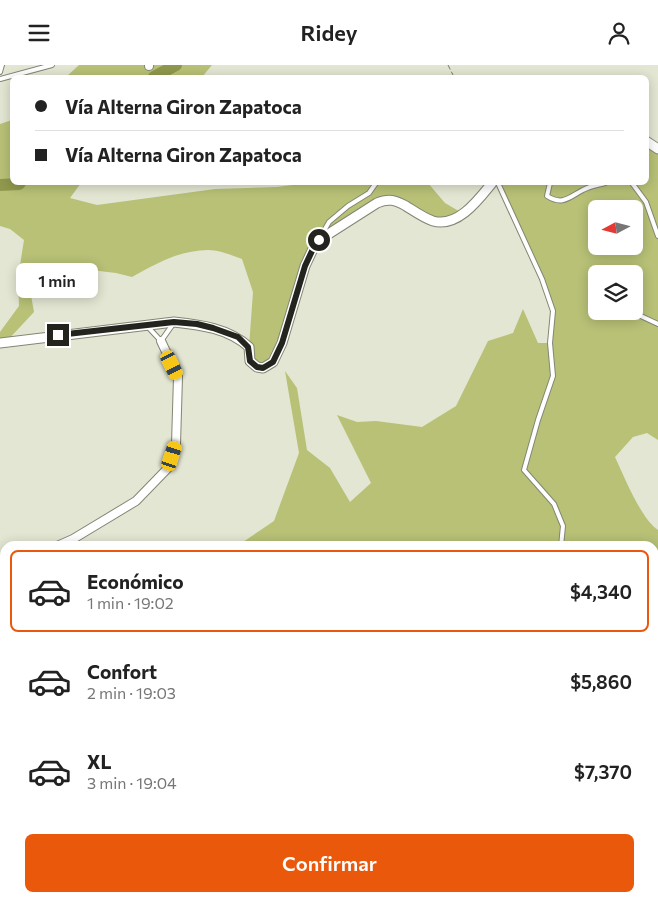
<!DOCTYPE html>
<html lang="es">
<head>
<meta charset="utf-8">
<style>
	body { margin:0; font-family:Commissioner,sans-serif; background:#f2f2f2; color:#222; height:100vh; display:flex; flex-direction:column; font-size:19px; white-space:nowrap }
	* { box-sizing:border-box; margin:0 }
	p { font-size:16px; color:#767676 }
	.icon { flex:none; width:28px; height:28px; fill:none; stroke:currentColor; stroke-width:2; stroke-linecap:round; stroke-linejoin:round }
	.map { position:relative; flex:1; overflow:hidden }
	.drawer { position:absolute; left:0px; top:476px; width:659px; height:361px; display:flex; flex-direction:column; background:#fff; border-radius:15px 15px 0 0; box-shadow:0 2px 12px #0003 }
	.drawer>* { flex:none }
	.guide { position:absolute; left:10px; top:10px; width:639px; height:110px; border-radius:8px; box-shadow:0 2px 12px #0003; display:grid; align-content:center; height:110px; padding:0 25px; background:#fff }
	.needle { width:32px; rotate:263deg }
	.fabs { position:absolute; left:588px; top:135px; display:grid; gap:10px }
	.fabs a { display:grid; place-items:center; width:55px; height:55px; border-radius:8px; background:#fff; box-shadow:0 2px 12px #0003; font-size:25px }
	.end { position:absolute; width:22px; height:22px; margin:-11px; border:6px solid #23241d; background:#fff; box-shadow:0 0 0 2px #fff }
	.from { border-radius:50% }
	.bubble { position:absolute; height:35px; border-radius:8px; background:#fff; box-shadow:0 2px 12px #0003; font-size:16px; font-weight:600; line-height:35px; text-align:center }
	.car { position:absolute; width:15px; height:30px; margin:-15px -8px; border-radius:6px; box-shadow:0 0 4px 1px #0007; background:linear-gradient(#f5c518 24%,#345 0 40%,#f5c518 0 76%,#345 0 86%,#f5c518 0) }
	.guide b { display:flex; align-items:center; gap:18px; height:48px; font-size:19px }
	.guide b+b { border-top:1px solid #e0e0e0 }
	.guide i { width:12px; height:12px; background:#222 }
	ul { padding:9px 0 0; list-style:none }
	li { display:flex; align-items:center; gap:15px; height:82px; margin:0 10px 8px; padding:0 15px; border:2px solid transparent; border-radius:8px }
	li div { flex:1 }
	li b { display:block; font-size:19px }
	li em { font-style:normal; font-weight:600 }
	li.selected { border-color:#ea580c }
	li>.icon { width:45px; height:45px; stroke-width:1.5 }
	.primary-button { display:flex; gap:10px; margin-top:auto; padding:10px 25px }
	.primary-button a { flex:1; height:58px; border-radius:8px; background:#ea580c; color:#fff; font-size:20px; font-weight:600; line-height:58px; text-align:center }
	header { display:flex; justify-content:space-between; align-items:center; height:65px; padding:0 25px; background:#fff; font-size:22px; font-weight:600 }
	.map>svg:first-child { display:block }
</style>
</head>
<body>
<header><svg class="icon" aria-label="menu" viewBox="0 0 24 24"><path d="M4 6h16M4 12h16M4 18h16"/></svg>Ridey<svg class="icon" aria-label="person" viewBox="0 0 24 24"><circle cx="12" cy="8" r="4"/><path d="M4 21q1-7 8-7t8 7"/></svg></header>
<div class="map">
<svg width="658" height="837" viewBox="0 0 658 837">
	<rect width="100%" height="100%" fill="#e3e6d2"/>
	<g fill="#b8c176" fill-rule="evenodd">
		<polygon points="79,0 212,0 202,12 66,12"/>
		<path d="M12 55V118H81L70 133 97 140 215 124 277 122 308 118H428L445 138 462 148 434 156 384 135 319 175 273 297 257 302 249 282 253 227 242 194C231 190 219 185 208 185 180 185 155 199 132 212L116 208 40 199 31 205 29 219 34 247 6 277 0 278V267L19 241 18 213 24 175 10 164 0 161V59Z"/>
		<path d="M646 76 658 84V375L647 368 633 372 615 392C624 411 641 454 658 465V837H255V833L654 832V481H237L274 456 299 388 285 306 297 323 307 385 330 403 350 437 371 418 337 350 357 357 376 356 422 362 456 341 488 276 513 268 523 244 538 278H550L553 245 542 214 498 118H646ZM596 144H634V181H596ZM596 209H634V246H596Z"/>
	</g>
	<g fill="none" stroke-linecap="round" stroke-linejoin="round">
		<g stroke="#90984d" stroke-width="12">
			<polyline points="154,12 176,0"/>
			<polyline points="0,120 19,119 20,118"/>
		</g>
		<g stroke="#838674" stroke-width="6">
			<g id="service">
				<polyline points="0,7 2,0"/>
				<polyline points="0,14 52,0"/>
				<polyline points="498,118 542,214 553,246 550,278 553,311 538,355 524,405 554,439 563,461 561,481"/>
				<path d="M550 118 547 131C563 141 569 132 583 125 590 121 598 120 605 118"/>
				<polyline points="632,118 646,137 658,171"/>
				<polyline points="321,171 329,157 348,141 369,128 376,118"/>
				<polyline points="630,246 658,259"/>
				<polyline points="147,261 161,276 173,259"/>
				<polyline points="654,567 658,565"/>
				<polyline points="28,832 31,837"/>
				<polyline points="640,832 640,837"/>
				<polyline points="451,837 453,832"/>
			</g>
		</g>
		<g stroke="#838674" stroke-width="10">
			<g id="minor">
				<polyline points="149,0 149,1"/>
				<polyline points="57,481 73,474 136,436 168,403 176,379 178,312 161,276"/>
				<polyline points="0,508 5,506"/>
				<polyline points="0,561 5,566"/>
				<polyline points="21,837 23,832"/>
			</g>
		</g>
		<g stroke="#838674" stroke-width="11">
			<g id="tertiary">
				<polyline points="646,76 658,84"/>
				<path d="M0 278 174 257C201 260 228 263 249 282L250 296 257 302 263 303 273 297 282 278 305 201 312 186 319 175 377 138C389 133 395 135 406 141 414 146 424 153 433 156 458 163 479 134 492 118"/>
			</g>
		</g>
		<polyline stroke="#7a7c6f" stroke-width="1" stroke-dasharray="5 2.5" stroke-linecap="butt" points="448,0 454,12"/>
		<use href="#service" stroke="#fff" stroke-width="4"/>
		<use href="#minor" stroke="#fff" stroke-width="8"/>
		<use href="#tertiary" stroke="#fff" stroke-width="9"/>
	</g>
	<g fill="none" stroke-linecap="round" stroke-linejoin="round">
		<polyline stroke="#23241d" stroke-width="6" points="58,270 174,257 197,259 213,263 238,272 248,282 250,296 257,302 263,303 273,297 282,278 305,201 312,186 319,175"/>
	</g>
</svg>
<div class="fabs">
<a><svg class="needle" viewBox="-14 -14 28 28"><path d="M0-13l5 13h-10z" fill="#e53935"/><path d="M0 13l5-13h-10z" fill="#767676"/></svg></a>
<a><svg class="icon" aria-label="layers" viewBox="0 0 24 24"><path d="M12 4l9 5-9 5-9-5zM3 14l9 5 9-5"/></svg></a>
</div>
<i class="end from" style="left:319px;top:175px"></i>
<i class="end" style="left:58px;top:270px"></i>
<div class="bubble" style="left:16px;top:198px;width:82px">1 min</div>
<i class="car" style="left:172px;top:300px;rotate:154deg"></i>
<i class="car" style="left:172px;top:391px;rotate:18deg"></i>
<div class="guide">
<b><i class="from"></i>Vía Alterna Giron Zapatoca</b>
<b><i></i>Vía Alterna Giron Zapatoca</b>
</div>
<section class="drawer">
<ul>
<li class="selected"><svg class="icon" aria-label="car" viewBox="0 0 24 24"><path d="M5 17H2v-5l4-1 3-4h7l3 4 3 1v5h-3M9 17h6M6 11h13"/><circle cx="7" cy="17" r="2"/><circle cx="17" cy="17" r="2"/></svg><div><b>Económico</b><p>1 min · 19:02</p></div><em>$4,340</em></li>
<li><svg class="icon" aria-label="car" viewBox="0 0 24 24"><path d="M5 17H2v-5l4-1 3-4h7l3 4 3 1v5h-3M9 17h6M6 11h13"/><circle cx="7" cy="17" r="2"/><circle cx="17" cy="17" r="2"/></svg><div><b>Confort</b><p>2 min · 19:03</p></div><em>$5,860</em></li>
<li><svg class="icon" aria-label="car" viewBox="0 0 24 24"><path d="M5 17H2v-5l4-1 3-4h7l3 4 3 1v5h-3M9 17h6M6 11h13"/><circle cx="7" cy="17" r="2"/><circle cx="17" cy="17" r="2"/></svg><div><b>XL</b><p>3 min · 19:04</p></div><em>$7,370</em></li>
</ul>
<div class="primary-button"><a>Confirmar</a></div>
</section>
</div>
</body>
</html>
